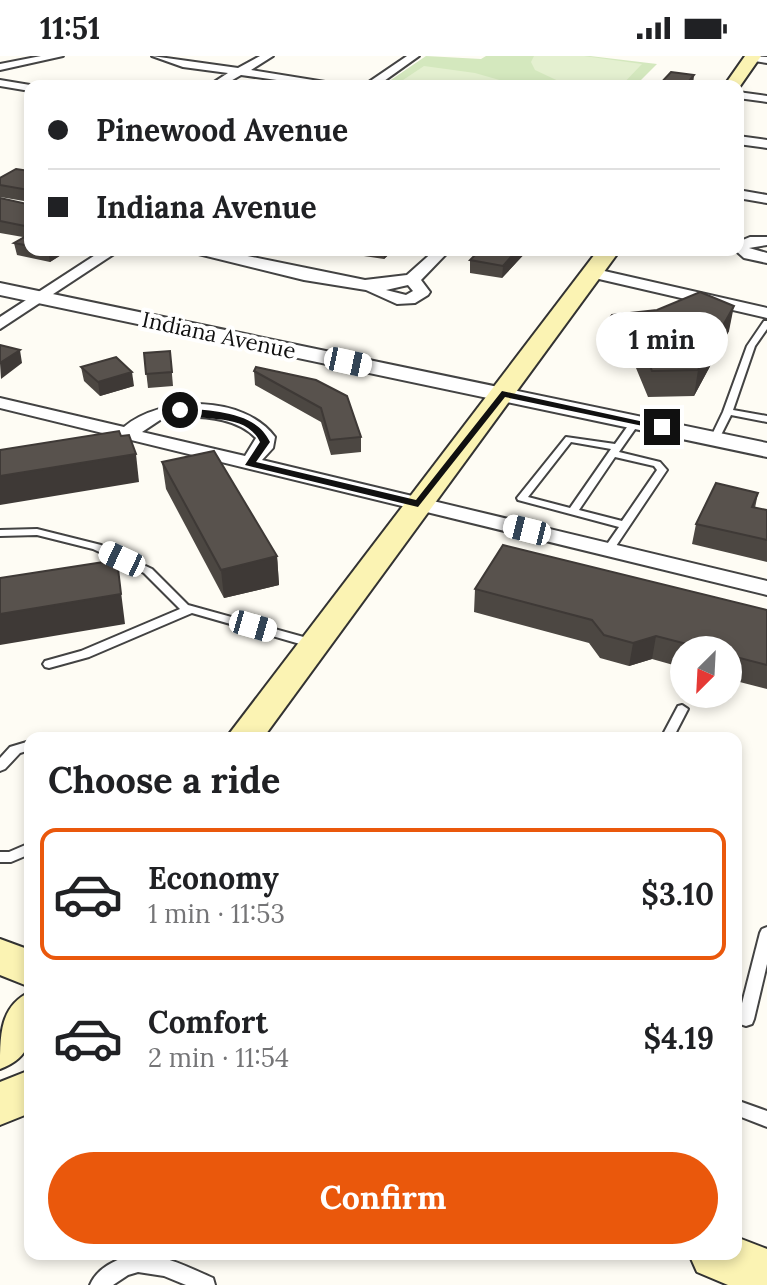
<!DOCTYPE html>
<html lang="en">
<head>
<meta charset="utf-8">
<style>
	body { margin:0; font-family:Lora,serif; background:#f6f6f6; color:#202124; height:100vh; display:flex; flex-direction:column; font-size:30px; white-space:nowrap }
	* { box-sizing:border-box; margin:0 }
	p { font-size:26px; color:#757577 }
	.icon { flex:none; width:44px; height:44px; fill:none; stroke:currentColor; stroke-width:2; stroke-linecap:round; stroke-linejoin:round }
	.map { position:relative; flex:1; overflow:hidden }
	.drawer { position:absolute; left:24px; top:676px; width:718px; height:528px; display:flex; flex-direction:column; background:#fff; border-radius:16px; box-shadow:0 4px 12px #0003 }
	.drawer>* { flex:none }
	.hud { position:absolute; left:24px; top:24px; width:720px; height:176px; border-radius:16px; box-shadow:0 4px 12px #0003; display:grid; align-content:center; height:176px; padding:0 24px; background:#fff }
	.needle { width:52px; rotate:204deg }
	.buttons { position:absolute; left:670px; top:580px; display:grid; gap:16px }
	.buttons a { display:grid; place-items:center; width:72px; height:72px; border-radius:50%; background:#fff; box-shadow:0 4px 12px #0003; font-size:40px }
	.end { position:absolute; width:36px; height:36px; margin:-18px; border:10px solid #101010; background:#fff; box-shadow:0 0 0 4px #fff }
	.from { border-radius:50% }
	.bubble { position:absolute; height:56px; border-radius:28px; background:#fff; box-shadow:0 4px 12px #0003; font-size:26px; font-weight:800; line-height:56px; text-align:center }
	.car { position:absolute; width:24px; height:48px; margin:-24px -12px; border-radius:10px; box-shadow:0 0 6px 2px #0007; background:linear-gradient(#fff 24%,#345 0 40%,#fff 0 76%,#345 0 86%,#fff 0) }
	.hud b { display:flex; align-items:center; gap:28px; height:76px; font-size:30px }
	.hud b+b { border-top:2px solid #e0e0e0 }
	.hud i { width:20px; height:20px; background:#202124 }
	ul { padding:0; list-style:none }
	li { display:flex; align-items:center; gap:24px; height:132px; margin:0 16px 12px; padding:0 8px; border:4px solid transparent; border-radius:16px }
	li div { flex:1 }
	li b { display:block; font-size:30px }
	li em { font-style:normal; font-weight:800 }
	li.selected { border-color:#ea580c }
	li>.icon { width:72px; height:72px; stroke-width:1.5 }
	h2 { padding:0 24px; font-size:36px; line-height:96px }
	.primary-button { display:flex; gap:16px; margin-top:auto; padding:16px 24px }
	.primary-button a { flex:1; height:92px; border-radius:48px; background:#ea580c; color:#fff; font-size:32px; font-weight:800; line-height:92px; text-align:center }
	.status { display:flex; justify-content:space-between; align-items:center; height:56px; padding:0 40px; background:#fff; direction:ltr }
	.status svg { height:22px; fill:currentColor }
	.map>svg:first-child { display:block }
</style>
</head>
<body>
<div class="status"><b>11:51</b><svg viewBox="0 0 49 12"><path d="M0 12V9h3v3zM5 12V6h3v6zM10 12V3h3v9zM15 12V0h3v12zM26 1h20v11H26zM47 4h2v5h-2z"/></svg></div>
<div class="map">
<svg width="767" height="1229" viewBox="0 0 767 1229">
	<rect width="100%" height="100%" fill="#fefcf4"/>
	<polygon fill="#d4e8be" points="426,0 481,3 486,0 590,0 657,8 635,30 382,30"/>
	<g fill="#e4f0d0">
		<polygon points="534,0 584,0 642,8 621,30 569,30 535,14 531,6"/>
		<polygon points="424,10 475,17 520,30 394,30"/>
	</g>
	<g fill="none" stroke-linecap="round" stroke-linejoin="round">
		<g stroke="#434343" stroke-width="4">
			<g id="service">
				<polygon points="764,265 767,265 767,273 755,290 733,354 767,360 767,366 731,359 718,385 712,385 710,383 723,356 747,290"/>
				<path d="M635 363 640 366 619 396 660 406 667 414 612 496H604L603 494 619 471 518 444 517 442 566 381 615 388 632 364ZM571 386 611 393 570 452 528 441ZM615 401 654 410 657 414 622 465 579 454Z"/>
				<polygon points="37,473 101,489 152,513 188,549 318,585 320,588 314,592 192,557 89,601 49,612 45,611 43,608 45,605 81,595 180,553 144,517 93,493 37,479 0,480 0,474"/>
				<polygon points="682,649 688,653 673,682 661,682 678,650"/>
				<polygon points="30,685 30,694 20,697 5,713 0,715 0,702 10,691"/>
				<polygon points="30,787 30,798 11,806 0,806 0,796 9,796"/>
				<polygon points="767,871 767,908 754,963 752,968 746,970 740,968 738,963 760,877 762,873"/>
				<polygon points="736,1044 767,1055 767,1071 736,1059"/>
				<path d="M138 1198C165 1199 188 1211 213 1222L215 1229H186L164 1220 138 1216 128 1219 113 1229H90C98 1210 119 1202 138 1198Z"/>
			</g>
		</g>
		<g stroke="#434343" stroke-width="4">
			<g id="minor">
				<polygon points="41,0 63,0 0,14 0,8"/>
				<polygon points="152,0 238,12 260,0 273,0 251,14 350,30 319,30 241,19 222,30 208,30 228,17 183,11"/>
				<polygon points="407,0 419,0 377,30 363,30"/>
				<polygon points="748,0 767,1 767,7 748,4"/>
				<polygon points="0,24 30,29 34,30 30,30 30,35 0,30"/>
				<polygon points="738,36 767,40 767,46 738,42"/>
				<polygon points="738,80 767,84 767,92 738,88"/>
				<polygon points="738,134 767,139 767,147 738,142"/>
				<polygon points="750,181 767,181 767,189 749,192 767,197 767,207 744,202 735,194 738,194 738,186"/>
				<polygon points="103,194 120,194 0,273 0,261"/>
				<path d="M182 194H218L365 224 407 219 435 194H450L421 224 430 236 428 239 415 247 397 248 366 234 304 224ZM408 229 413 235 406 239 386 234Z"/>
				<polygon points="591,212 767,252 767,262 586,220 586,214"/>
				<path d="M0 342 124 371C162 339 244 339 275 381L273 392 262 404 767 525V539L0 352ZM184 360C209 361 238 363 256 382L245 400 142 376 163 362Z"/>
			</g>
		</g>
		<g stroke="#434343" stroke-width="4">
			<polygon id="tertiary" points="0,227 767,387 767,401 0,239"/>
		</g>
		<g stroke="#323232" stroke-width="4">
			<g id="secondary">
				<polygon points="745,0 761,0 738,33 738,30 724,30"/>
				<polygon points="598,194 620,194 263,682 226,682"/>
				<polygon points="0,883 30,894 30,931 0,919"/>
				<path d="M30 936C30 971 39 999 0 1013 0 978 0 950 30 936Z"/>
				<polygon points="30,1014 30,1057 0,1069 0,1026"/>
				<polygon points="736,1181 767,1193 767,1229 728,1229 697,1216 689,1198 736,1198"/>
			</g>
		</g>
		<use href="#service" fill="#fff" fill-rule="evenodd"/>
		<use href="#minor" fill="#fff" fill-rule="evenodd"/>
		<use href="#tertiary" fill="#fff" fill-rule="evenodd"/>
		<use href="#secondary" fill="#fbf3b3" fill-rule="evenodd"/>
	</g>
	<g fill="#4c4742">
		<polygon points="30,115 30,194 69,194 50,206 17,199 14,187 23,181 0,177 0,142 27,148 30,146 0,141 0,122"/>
		<polygon points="357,194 394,194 384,203 357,199"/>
		<polygon points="480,194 528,194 502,222 470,217 470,204"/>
		<polygon points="690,194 719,194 718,196 691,196"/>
		<polygon points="604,270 729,275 694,340 648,341 636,312 601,295"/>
		<polygon points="170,295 173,330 148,332 144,297"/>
		<polygon points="81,311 134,330 100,340 84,325"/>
		<polygon points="254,315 316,324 361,381 361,396 331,399 321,366 255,329"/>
		<polygon points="162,406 277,500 279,529 224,542 166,433"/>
		<polygon points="758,437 755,452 767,454 767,506 692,488 696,468"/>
		<polygon points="475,533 767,554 767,633 728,623 728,594 684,594 684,612 652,603 629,610 600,602 589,587 474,556"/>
	</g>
	<g fill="#3e3936">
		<polygon points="694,19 693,30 685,30"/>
		<polygon points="48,194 69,194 50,206"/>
		<polygon points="384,194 394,194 384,203"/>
		<polygon points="517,194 528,194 502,222 503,210"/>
		<polygon points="734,250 729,275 694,340 698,314"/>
		<polygon points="20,294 22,307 1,323 0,307"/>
		<polygon points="132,316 134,330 100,340 98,326"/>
		<polygon points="136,398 139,426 0,449 0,420"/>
		<polygon points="277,500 279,529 224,542 221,514"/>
		<polygon points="117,504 125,568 0,589 0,558"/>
		<polygon points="656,580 652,603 629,610 633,587"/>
	</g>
	<g fill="#58524d" stroke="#3e3936" stroke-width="2">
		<polygon points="671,16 694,19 685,30 658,30"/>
		<polygon points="16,113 30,115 30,141 29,134 0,129 0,122"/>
		<polygon points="0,142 27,148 30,146 30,171 0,165"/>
		<polygon points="30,178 30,190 14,187"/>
		<polygon points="480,194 517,194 503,210 470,204"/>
		<polygon points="700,236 734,250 698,314 652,315 640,286 604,270 612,259 657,254"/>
		<polygon points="0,289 20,294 0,307"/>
		<polygon points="170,295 172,316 146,318 144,297"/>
		<polygon points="116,301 132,316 98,326 81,311"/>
		<polygon points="256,311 316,324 347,340 361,381 330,384 321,352 254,315"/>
		<polygon points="119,375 121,380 129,379 136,398 0,420 0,394"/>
		<polygon points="214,395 277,500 221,514 162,406"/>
		<polygon points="716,427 758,437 752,451 767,454 767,484 696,468"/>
		<polygon points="503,489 767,554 767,609 728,599 728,594 710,594 656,580 633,587 604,579 592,564 475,533"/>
		<polygon points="117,504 121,538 0,558 0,522"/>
	</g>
	<path fill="#101010" d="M502 335 667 371 662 374 505 341 418 451 245 409 260 386C245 354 201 369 175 354L180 351C212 356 255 354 270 386L256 406 416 444Z"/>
	<g text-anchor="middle" stroke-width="8" stroke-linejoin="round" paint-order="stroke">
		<g font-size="22" fill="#101010" stroke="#fff">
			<text transform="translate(219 279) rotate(12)" y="8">Indiana Avenue</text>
		</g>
	</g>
</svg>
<div class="buttons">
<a><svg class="needle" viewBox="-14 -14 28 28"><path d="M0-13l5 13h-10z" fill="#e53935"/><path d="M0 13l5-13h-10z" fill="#757577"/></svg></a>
</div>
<i class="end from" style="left:180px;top:354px"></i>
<i class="end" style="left:662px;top:371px"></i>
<div class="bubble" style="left:596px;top:256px;width:132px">1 min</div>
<i class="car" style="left:348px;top:306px;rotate:102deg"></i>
<i class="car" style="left:527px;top:474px;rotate:284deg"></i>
<i class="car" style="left:122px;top:503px;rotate:295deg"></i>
<i class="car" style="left:253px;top:570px;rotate:106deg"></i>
<div class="hud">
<b><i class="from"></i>Pinewood Avenue</b>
<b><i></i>Indiana Avenue</b>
</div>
<section class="drawer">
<h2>Choose a ride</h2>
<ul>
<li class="selected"><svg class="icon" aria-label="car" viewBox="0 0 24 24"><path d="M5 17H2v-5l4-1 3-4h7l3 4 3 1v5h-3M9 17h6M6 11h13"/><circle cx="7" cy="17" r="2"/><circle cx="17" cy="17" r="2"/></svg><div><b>Economy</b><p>1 min · 11:53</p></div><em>$3.10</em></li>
<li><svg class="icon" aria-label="car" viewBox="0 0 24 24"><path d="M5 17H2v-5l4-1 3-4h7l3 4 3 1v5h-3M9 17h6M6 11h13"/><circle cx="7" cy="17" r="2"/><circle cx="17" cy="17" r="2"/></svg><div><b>Comfort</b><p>2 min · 11:54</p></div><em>$4.19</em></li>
</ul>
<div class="primary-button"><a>Confirm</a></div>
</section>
</div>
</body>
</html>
